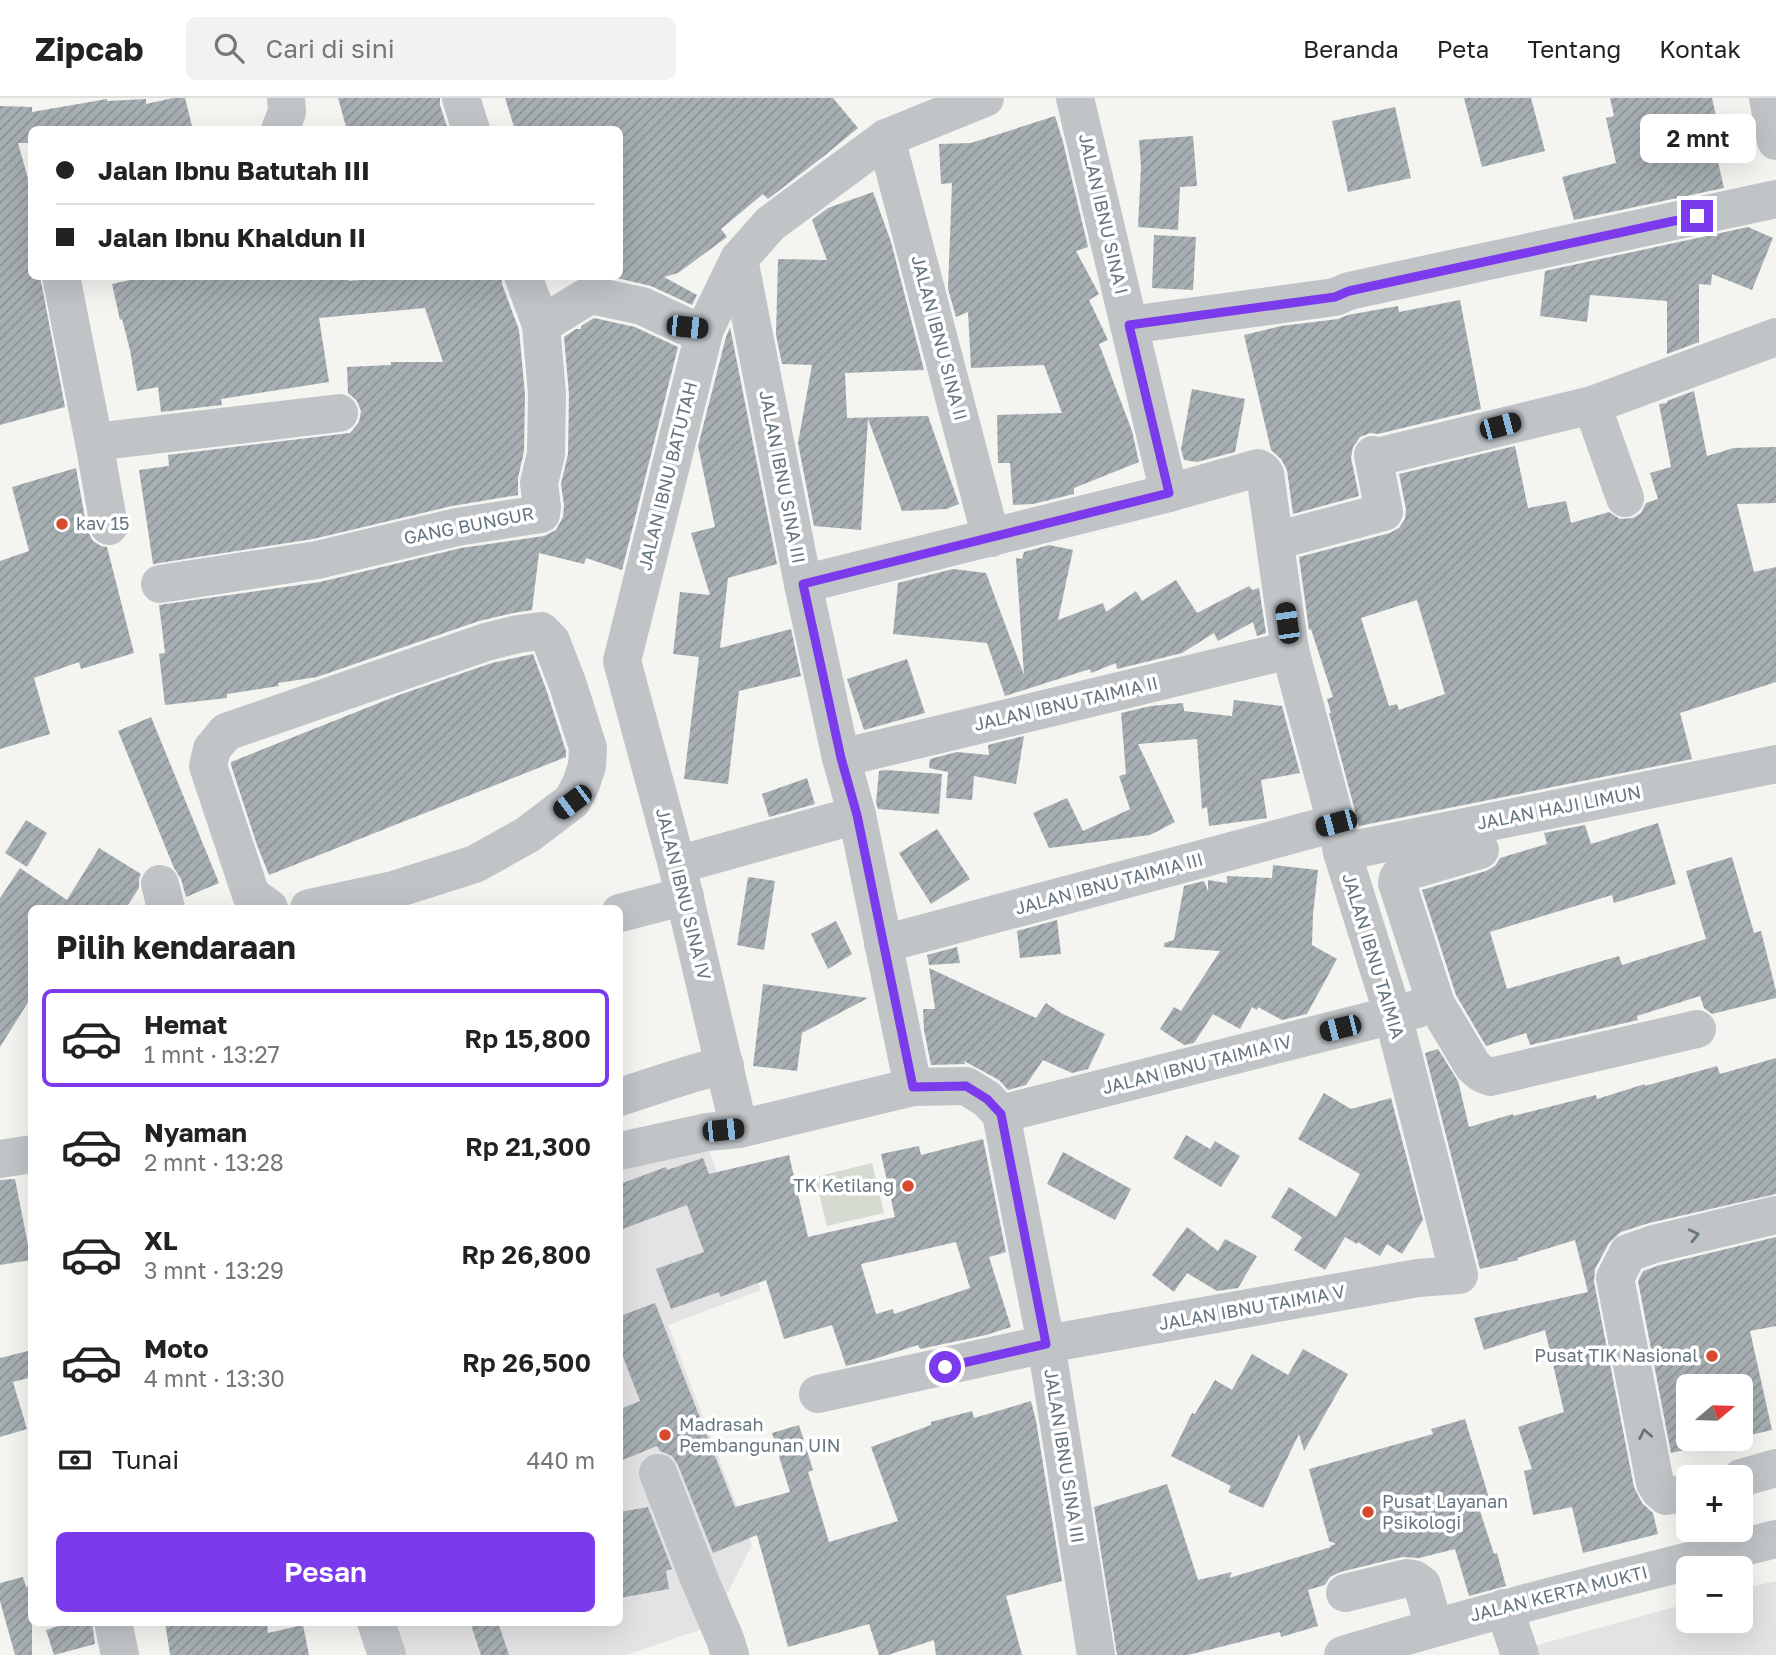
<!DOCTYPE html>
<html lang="id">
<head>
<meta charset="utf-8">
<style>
	body { margin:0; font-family:"Golos Text",sans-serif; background:#f2f2f2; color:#222; height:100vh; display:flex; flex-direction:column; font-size:26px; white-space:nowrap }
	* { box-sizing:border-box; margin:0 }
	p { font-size:23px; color:#767676 }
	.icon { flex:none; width:38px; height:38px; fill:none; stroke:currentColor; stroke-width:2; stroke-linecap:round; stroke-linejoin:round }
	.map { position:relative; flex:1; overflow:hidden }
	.sheet { position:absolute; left:28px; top:807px; width:595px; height:721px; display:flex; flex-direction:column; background:#fff; border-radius:10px; box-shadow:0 7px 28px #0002 }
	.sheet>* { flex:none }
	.top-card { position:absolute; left:28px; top:28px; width:595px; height:154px; border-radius:10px; box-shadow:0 7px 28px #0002; display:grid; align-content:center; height:154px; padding:0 28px; background:#fff }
	.needle { width:46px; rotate:71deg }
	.buttons { position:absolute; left:1676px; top:1276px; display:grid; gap:14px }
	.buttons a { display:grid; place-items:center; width:77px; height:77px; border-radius:10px; background:#fff; box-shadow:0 7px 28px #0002; font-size:35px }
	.end { position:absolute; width:32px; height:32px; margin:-16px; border:9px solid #7c3aed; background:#fff; box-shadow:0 0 0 4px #fff }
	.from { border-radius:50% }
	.bubble { position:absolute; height:49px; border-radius:10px; background:#fff; box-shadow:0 7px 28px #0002; font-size:23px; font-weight:600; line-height:49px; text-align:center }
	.car { position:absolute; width:21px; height:42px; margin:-21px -10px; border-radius:9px; box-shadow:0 0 5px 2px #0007; background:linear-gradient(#222 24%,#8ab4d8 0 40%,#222 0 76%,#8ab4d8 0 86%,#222 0) }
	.top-card b { display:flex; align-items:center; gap:24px; height:66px; font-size:26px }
	.top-card b+b { border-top:2px solid #e0e0e0 }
	.top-card i { width:18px; height:18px; background:#222 }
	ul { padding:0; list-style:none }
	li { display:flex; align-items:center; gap:21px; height:98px; margin:0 14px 10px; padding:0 14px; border:4px solid transparent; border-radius:10px }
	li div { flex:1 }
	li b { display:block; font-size:26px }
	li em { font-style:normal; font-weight:600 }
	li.active { border-color:#7c3aed }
	li>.icon { width:63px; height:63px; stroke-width:1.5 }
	h2 { padding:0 28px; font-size:32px; line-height:84px }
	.pay { display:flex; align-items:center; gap:18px; height:77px; padding:0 28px; font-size:26px }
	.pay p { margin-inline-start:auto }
	.action { display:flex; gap:14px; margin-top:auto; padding:14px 28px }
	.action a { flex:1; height:80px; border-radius:10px; background:#7c3aed; color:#fff; font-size:28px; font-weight:600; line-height:80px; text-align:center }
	header { display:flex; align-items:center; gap:42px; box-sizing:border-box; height:98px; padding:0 35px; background:#fff; border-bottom:2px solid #e0e0e0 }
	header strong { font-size:33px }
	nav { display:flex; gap:38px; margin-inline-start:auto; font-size:24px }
	.search { width:490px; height:63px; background:#f2f2f2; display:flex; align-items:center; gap:18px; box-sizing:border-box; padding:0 24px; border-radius:10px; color:#767676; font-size:26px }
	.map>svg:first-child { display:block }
</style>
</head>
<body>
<header>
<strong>Zipcab</strong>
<div class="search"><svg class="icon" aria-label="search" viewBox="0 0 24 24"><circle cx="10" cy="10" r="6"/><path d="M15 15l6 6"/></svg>Cari di sini</div>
<nav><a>Beranda</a><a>Peta</a><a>Tentang</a><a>Kontak</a></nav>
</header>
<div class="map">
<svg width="1776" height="1557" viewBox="0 0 1776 1557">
	<defs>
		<pattern id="building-hatch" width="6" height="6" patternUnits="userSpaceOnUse" patternTransform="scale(1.75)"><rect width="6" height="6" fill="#a7afb3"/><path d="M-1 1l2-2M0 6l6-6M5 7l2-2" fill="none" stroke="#8c9397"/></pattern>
	</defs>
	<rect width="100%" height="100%" fill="#f4f4f1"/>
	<g fill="#e2e3e2">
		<polygon points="708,1050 761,1192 668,1227 752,1447 711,1528 626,1557 397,1557 386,1524 620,1524 620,1071"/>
		<polygon points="1776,1483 1776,1557 1501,1557 1689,1505 1689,1522 1741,1522 1741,1491"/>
	</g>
	<polygon fill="#d6dbd2" points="872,1065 884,1115 827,1128 815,1079"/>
	<g fill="url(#building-hatch)" fill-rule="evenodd">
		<polygon points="173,0 185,0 193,32 32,32 32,45 18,45 32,95 32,178 40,178 65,309 0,327 0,8 32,9 32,14 107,1 107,3 146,1 146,6"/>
		<polygon points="338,0 440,0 440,7 448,32 347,32"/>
		<polygon points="505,0 833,0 858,30 824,58 768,101 763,96 721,131 727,139 678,175 664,179 697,197 692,207 651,188 608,178 620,178 620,32 515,32"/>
		<polygon points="1464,0 1531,0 1545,53 1482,69"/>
		<polygon points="1610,0 1712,0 1719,32 1711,34 1724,90 1574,122 1562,79 1616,65 1606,20 1614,18"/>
		<polygon points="1395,9 1411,80 1348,94 1332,23"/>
		<polygon points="1055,18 1063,44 1088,149 1076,153 1099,196 1089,202 1108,242 1099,246 1132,333 1139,364 1074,390 1074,396 1033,406 1013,407 1010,365 998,365 997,317 1062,315 1044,267 971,270 968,214 956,219 948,191 952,85 941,86 939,46 971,45"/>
		<polygon points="1193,38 1197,88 1180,89 1178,132 1138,129 1141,69 1139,42"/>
		<polygon points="873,94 891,144 924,272 845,275 847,320 928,318 959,406 947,411 902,413 868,321 861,432 814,428 798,345 812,267 782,266 776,237 778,161 827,162 812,122 828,110"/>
		<polygon points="1748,129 1773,140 1752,192 1712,176 1711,187 1699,186 1699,244 1667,256 1667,203 1590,197 1587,224 1540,218 1545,173"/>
		<polygon points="1154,137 1196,139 1193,192 1152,190"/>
		<polygon points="148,178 349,178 349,183 403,178 502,178 502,186 519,232 525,297 524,353 518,380 518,397 452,408 313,441 153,466 139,372 169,368 168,357 350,335 359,324 361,313 357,303 348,295 347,269 391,267 391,264 443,264 425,210 319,220 329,284 221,301 222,307 161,314 158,289 137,293 130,252 122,221 120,222 112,186"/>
		<polygon points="1460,202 1481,311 1378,336 1370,335 1360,339 1353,349 1351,360 1359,398 1293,416 1287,372 1281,361 1271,352 1244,237 1281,228 1338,221 1348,217 1398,208 1399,214"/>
		<polygon points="594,220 635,229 678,249 622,472 586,460 584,466 539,455 532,512 513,515 479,523 317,579 278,585 279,588 227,596 227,600 165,607 159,556 165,555 159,507 320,484 461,450 544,438 556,432 563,419 564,407 561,386 568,356 569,296 564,239 576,231 581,231 581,228"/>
		<polygon points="730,229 777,466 728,480 720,550 791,531 801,578 739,593 728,686 684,681 699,559 673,556 680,494 710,497 691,435 715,429 698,348 726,239"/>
		<polygon points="1192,291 1245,301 1235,354 1197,364 1184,362 1181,351"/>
		<path d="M1694 293 1707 358 1734 350 1776 349V405L1737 406 1754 474 1776 469V584L1680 615 1692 661 1359 728 1329 615H1331L1327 601 1333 599 1311 531 1309 532 1299 459 1390 435 1399 430 1405 421 1406 411 1399 376 1515 348 1528 410 1566 403 1571 425 1609 414 1620 421 1633 420 1641 415 1646 405 1658 401 1650 375 1671 369 1659 306 1667 305V303ZM1417 502 1445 596 1399 612 1397 606 1389 608 1361 520Z"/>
		<polygon points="76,370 87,432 93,443 101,448 107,449 134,555 81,571 79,564 34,580 50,636 0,651 0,463 29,453 12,389"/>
		<polygon points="1049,447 1073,452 1058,522 1103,505 1106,514 1136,493 1142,503 1176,482 1197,515 1249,488 1252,492 1259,490 1266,535 1257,538 1253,524 1218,543 1214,535 1182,555 1117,571 1116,565 1091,575 1090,571 1005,598 987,545 893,536 898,485 953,471 986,475 1024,577 1016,460 1022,461 1024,454"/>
		<polygon points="533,556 547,594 566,653 566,659 269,777 257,747 231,667 231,664 399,597 492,565"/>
		<polygon points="907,561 925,615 864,632 847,581"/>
		<polygon points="1234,602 1282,608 1300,675 1261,682 1267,720 1209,728 1207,709 1202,711 1197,641 1138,646 1175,724 1150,737 1049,750 1033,715 1067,700 1083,733 1130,711 1119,678 1126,676 1121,615 1151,608 1183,605 1184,613 1232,618"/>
		<polygon points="151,619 219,785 186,799 181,781 174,770 118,633"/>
		<polygon points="1024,638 1016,686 974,678 972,702 946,700 948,674 929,670 930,661 957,654 989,657 988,647"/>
		<polygon points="886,672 942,676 939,716 878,711 876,705 879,673"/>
		<polygon points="807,680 815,706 769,719 762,696"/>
		<polygon points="26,722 47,735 27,769 5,755"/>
		<polygon points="1658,725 1676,786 1614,805 1612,797 1490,834 1507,891 1619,858 1622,867 1706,841 1686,773 1732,759 1754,835 1761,833 1776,893 1776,900 1712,916 1704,910 1700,898 1637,918 1638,922 1530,947 1526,935 1486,948 1456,897 1422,792 1486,773 1495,768 1500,760 1547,746 1544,735 1585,727 1591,746"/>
		<polygon points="937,731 970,781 931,806 899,755"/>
		<polygon points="99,750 141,776 139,781 139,790 126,810 32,810 32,898 0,949 0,800 20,770 67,802"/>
		<polygon points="1273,767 1318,772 1313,816 1312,847 1337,861 1307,916 1282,922 1258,909 1257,912 1252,909 1240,931 1213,916 1194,945 1184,947 1160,931 1174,909 1181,913 1220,853 1164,849 1164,845 1174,842 1184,788 1204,783 1208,793 1208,782 1227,785 1227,778 1272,780"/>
		<polygon points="748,779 775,783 764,852 737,847"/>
		<polygon points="1057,822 1061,856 1020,860 1017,833"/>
		<polygon points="836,823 852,856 828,871 811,836"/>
		<polygon points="957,849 960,865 929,867 927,857"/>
		<polygon points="929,870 1036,920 1046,905 1061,915 1105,936 1088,971 1072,975 1043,962 1026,987 1008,992 999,982 964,963 965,966 931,967 924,932 923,911 935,911"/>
		<polygon points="763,886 868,900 802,935 797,973 753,968"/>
		<polygon points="1438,951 1458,983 1469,1029 1513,1016 1513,1018 1596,997 1597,1001 1645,986 1645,988 1717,968 1720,976 1776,960 1776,1096 1649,1125 1621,1134 1609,1145 1595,1171 1594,1184 1634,1389 1642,1405 1653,1415 1658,1436 1583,1455 1572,1409 1533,1417 1524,1373 1532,1371 1518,1329 1564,1314 1545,1232 1484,1252 1474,1220 1588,1194 1575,1142 1517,1160 1518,1162 1480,1171 1425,955"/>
		<polygon points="1324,995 1351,1011 1391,1000 1423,1122 1402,1156 1387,1146 1380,1158 1358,1144 1357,1146 1345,1139 1325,1172 1294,1152 1302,1139 1271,1119 1289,1089 1336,1119 1360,1076 1298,1041"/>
		<polygon points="1186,1037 1210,1051 1215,1043 1240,1058 1221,1089 1173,1060"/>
		<path d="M983 1041 1006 1154 989 1159 1011 1229 986 1237 920 1251 918 1247 874 1261 846 1268 832 1227 784 1241 766 1182 720 1199 719 1194 671 1211 656 1171 704 1154 687 1107 620 1132V1086L666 1069 667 1072 703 1060 709 1076 789 1057 808 1139 895 1119 881 1056 919 1048 921 1057ZM956 1144 970 1190 894 1216 893 1211 876 1216 861 1166Z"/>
		<polygon points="1063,1054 1131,1091 1115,1122 1047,1086"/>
		<polygon points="15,1081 31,1162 0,1167 0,1082"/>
		<polygon points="1187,1129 1218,1153 1225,1141 1257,1158 1238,1190 1217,1193 1187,1175 1174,1194 1152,1177"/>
		<polygon points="1776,1139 1776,1228 1750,1233 1772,1332 1741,1339 1741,1288 1689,1288 1689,1351 1671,1355 1638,1183 1643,1173 1660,1167"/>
		<polygon points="655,1205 735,1409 790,1394 772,1335 799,1327 813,1372 808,1374 829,1444 898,1423 871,1349 931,1327 931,1324 972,1313 974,1320 1031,1303 1036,1323 1062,1483 1006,1498 1022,1557 936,1557 934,1542 888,1557 879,1557 869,1526 788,1549 757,1437 713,1455 678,1367 672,1358 660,1353 657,1348 620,1363 620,1311 640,1303 620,1251 620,1218"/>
		<polygon points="1303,1251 1348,1276 1304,1353 1299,1336 1263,1410 1228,1394 1231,1388 1171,1358 1192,1315 1195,1316 1215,1282 1232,1292 1252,1256 1288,1277"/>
		<polygon points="32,1252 32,1279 13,1284 27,1331 0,1339 0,1260"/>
		<polygon points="1465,1321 1489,1400 1477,1404 1494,1456 1497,1455 1506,1488 1469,1498 1455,1451 1419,1460 1402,1459 1340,1474 1330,1479 1325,1487 1308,1492 1318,1528 1281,1539 1280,1534 1188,1557 1117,1557 1094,1409 1167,1386 1198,1482 1232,1474 1229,1480 1331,1449 1330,1448 1336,1446 1329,1443 1309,1371 1433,1336 1431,1331"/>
		<polygon points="648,1409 672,1471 666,1473 669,1491 620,1500 620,1414"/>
		<polygon points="23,1479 26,1489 32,1487 32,1557 15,1557 0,1503 0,1485"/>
		<polygon points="71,1524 92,1524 95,1546 54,1557 46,1532"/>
		<polygon points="165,1524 267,1524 268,1535 303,1527 309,1557 170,1557"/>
		<polygon points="470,1524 498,1524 509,1557 481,1557"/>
	</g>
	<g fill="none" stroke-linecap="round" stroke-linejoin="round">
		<g stroke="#c0c4c7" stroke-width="38">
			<polyline points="461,0 471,32"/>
			<polyline points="985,0 886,40 770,126 739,161 705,231 622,563 677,767 739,1031 913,989 966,988 987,1001 1001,1016 1046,1246 1096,1557"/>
			<polyline points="1075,0 1169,395"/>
			<polyline points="1768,0 1776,43"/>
			<polyline points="280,32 287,14 286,0"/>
			<polyline points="886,40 991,440"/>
			<polyline points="739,161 803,486 841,660 857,717 913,989"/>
			<polyline points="61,178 94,344 339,315"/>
			<polyline points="541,227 590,197 642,208 687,229 705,231"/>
			<polyline points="1129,227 1335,199 1349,193 1776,101"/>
			<polyline points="1592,307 1625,400"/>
			<polyline points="94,344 109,428"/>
			<polyline points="1275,443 1384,414 1373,357 1377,359 1592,307 1776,239"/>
			<polyline points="160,486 317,462 457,429 541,416 542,409 539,385 546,356 547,296 541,227 523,178"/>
			<polyline points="803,486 1169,395 1258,370 1263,373 1265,376 1290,552 1336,725 1342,754 1393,917 1459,1177 1418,1180 1046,1246 818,1296"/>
			<polyline points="841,660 1290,552"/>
			<polyline points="1480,752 1402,775 1398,780 1397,785 1436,906 1473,968 1481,975 1490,979 1697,931"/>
			<polyline points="1342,754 1776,666"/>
			<polyline points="677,767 857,717"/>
			<polyline points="160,786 166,810"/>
			<polyline points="269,810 251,797 208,668 212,651 226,634 486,544 518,536 541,533 551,543 568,587 588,650 587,668 581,686 572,703 527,737 475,766 393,792 309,810"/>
			<polyline points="620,815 685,798"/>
			<polyline points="883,846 1336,725"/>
			<path d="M620 999C655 988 689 975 725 967"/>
			<polyline points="1001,1016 1417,911"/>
			<polyline points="620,1053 707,1034 739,1031"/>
			<polyline points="0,1061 32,1056"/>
			<polyline points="658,1375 700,1483 725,1541 730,1557"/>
			<polyline points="1741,1380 1776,1370"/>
			<polyline points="1689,1395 1666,1398 1660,1393 1655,1385 1615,1180 1628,1155 1654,1146 1776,1117"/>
			<polyline points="1345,1495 1407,1480 1414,1481 1422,1487 1434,1529"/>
			<polyline points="1504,1510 1520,1557"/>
			<polyline points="113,1524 120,1557"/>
			<polyline points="376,1524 387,1557"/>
			<path d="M1343 1557C1486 1513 1631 1478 1776 1441"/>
		</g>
	</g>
	<defs><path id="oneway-chevron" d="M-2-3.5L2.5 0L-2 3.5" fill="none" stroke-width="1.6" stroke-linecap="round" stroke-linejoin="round" transform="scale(1.75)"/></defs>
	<g stroke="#657680">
		<use href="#oneway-chevron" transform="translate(1694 1137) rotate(-13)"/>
		<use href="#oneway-chevron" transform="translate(1645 1336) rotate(-101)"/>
	</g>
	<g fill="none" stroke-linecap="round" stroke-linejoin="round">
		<polyline stroke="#7c3aed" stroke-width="9" points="945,1269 1046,1246 1001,1016 987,1001 966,988 913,989 857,717 841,660 803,486 1169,395 1129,227 1335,199 1349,193 1697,118"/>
	</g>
	<g fill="#d74a2e" stroke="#fff" stroke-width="2.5">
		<circle cx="62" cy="426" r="7"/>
		<circle cx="908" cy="1088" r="7"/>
		<circle cx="1712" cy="1258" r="7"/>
		<circle cx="665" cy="1337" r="7"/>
		<circle cx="1368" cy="1414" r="7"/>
	</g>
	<g text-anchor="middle" stroke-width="7" stroke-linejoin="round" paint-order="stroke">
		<g font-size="18" fill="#657680" stroke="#fff">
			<text transform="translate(1103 116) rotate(77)" y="6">JALAN IBNU SINA I</text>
			<text transform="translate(939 240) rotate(75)" y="6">JALAN IBNU SINA II</text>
			<text transform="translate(668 378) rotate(-76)" y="6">JALAN IBNU BATUTAH</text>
			<text transform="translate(782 379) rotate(79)" y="6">JALAN IBNU SINA III</text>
			<text transform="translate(469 428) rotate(-11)" y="6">GANG BUNGUR</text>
			<text transform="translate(1066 606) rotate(-13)" y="6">JALAN IBNU TAIMIA II</text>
			<text transform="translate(1559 710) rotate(-11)" y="6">JALAN HAJI LIMUN</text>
			<text transform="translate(1109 786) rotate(-15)" y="6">JALAN IBNU TAIMIA III</text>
			<text transform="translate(683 796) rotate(76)" y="6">JALAN IBNU SINA IV</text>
			<text transform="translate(1373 858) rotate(73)" y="6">JALAN IBNU TAIMIA</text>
			<text transform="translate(1197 967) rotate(-14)" y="6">JALAN IBNU TAIMIA IV</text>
			<text transform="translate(1252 1210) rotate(-10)" y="6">JALAN IBNU TAIMIA V</text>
			<text transform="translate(1064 1358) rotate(81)" y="6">JALAN IBNU SINA III</text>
			<text transform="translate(1559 1496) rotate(-14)" y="6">JALAN KERTA MUKTI</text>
		</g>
		<g font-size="18" fill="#657680" stroke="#fff" text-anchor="start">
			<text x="76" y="432">kav 15</text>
			<text x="894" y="1094" text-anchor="end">TK Ketilang</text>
			<text x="1698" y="1264" text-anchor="end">Pusat TIK Nasional</text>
			<text x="679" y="1333">Madrasah<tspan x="679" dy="21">Pembangunan UIN</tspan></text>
			<text x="1382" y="1410">Pusat Layanan<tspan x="1382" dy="21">Psikologi</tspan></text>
		</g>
	</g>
</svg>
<div class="buttons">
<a><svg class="needle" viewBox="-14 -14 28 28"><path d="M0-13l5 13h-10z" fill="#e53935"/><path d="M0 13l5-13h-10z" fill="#767676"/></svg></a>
<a>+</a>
<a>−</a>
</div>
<i class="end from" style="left:945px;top:1269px"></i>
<i class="end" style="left:1697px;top:118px"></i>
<div class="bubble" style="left:1640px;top:16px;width:116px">2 mnt</div>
<i class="car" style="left:687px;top:229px;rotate:96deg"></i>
<i class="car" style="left:1500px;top:328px;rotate:75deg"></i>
<i class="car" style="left:1287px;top:525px;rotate:352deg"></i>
<i class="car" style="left:572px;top:704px;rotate:233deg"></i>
<i class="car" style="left:1336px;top:725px;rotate:255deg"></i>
<i class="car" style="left:1340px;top:930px;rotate:256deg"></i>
<i class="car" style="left:723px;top:1032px;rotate:84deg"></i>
<div class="top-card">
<b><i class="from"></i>Jalan Ibnu Batutah III</b>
<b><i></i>Jalan Ibnu Khaldun II</b>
</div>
<section class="sheet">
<h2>Pilih kendaraan</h2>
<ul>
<li class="active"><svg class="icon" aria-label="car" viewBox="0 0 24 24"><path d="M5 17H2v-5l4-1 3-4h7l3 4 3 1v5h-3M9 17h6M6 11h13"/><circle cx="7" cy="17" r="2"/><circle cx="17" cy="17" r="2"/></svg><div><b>Hemat</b><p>1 mnt · 13:27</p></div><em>Rp 15,800</em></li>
<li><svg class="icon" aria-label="car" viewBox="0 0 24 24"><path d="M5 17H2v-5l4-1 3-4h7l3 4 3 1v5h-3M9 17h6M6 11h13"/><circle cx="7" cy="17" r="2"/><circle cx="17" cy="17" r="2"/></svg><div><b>Nyaman</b><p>2 mnt · 13:28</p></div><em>Rp 21,300</em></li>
<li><svg class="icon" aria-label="car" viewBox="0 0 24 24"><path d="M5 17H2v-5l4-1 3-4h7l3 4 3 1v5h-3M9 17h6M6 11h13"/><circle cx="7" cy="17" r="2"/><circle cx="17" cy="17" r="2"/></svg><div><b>XL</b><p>3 mnt · 13:29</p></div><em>Rp 26,800</em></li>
<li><svg class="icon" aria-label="car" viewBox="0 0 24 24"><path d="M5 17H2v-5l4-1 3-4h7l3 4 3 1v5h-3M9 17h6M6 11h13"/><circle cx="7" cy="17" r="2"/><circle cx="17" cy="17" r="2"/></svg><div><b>Moto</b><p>4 mnt · 13:30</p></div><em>Rp 26,500</em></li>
</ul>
<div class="pay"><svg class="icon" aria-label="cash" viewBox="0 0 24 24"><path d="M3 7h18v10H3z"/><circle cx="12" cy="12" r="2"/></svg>Tunai<p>440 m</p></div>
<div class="action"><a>Pesan</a></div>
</section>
</div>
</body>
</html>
